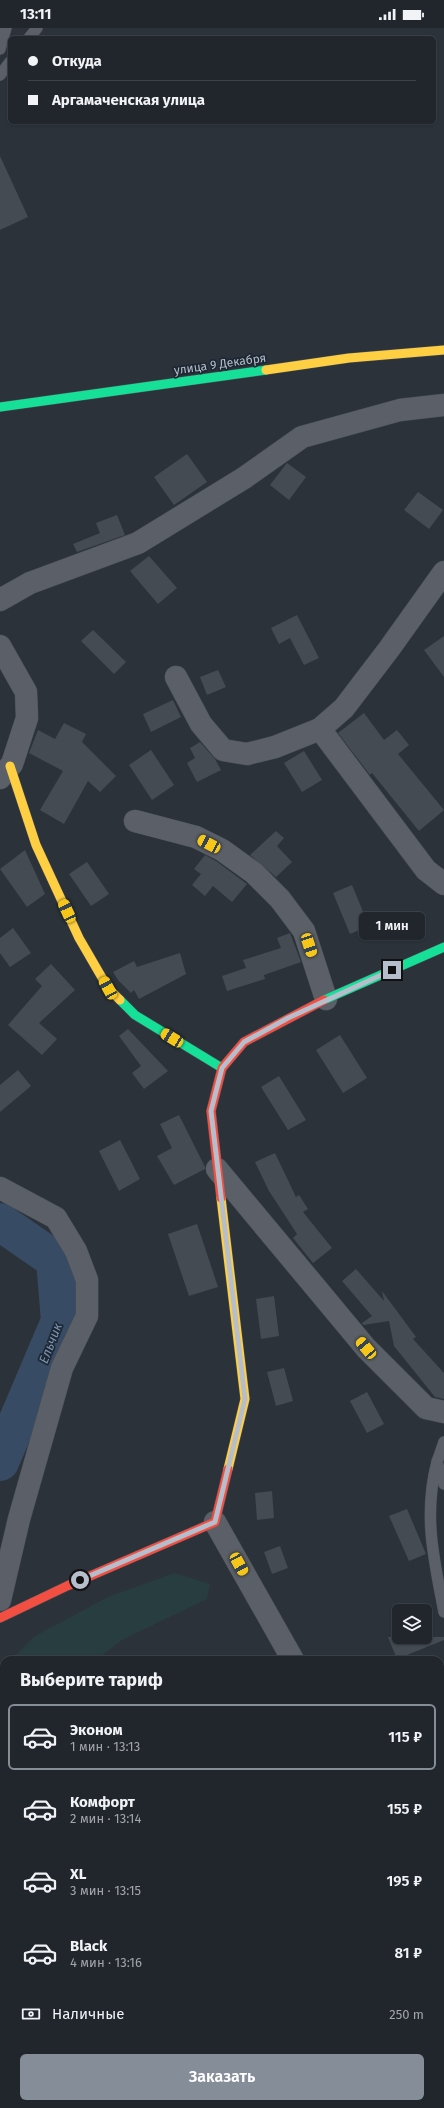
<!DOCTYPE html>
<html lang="ru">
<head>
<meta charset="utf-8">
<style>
	body { margin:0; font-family:"Fira Sans",sans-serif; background:#282e34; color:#f1f3f6; height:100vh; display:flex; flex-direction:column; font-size:15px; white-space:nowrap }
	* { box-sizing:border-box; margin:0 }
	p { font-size:13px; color:#a2a5a9 }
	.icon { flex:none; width:22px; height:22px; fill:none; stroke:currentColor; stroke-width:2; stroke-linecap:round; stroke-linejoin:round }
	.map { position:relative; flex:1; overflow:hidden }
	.sheet { position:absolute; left:0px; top:1628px; width:444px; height:452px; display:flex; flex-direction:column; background:#20262c; border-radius:12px 12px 0 0; box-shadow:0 1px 3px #0004,0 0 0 1px #3d4348 }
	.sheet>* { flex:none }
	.guide { position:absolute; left:8px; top:8px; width:428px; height:88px; border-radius:6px; box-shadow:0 1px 3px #0004,0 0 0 1px #3d4348; display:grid; align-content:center; height:88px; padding:0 20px; background:#20262c }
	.tools { position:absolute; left:392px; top:1576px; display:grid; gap:8px }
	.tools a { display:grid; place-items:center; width:40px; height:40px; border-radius:6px; background:#20262c; box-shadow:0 1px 3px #0004,0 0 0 1px #3d4348; font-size:20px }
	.end { position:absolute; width:18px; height:18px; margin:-9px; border:5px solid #b6becb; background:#111; box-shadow:0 0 0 2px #111 }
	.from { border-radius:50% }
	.bubble { position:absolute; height:28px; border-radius:6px; background:#20262c; box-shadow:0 1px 3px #0004,0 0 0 1px #3d4348; font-size:13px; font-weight:600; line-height:28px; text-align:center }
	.car { position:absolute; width:12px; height:24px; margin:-12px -6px; border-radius:5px; box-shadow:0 0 3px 1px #0007; background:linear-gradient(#f5c518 24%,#345 0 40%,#f5c518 0 76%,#345 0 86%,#f5c518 0) }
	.guide b { display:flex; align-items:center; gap:14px; height:38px; font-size:15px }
	.guide b+b { border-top:1px solid #3d4348 }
	.guide i { width:10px; height:10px; background:#f1f3f6 }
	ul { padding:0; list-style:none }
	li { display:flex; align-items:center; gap:12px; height:66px; margin:0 8px 6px; padding:0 12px; border:2px solid transparent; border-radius:6px }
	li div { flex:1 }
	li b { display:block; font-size:15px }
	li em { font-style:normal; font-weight:600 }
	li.on { border-color:#858d98 }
	li>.icon { width:36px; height:36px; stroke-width:1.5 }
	h2 { padding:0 20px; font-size:18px; line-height:48px }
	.pay { display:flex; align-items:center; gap:10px; height:44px; padding:0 20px; font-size:15px }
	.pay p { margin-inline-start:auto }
	.action { display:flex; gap:8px; margin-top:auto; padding:8px 20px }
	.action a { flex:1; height:46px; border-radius:6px; background:#858d98; color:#fff; font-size:16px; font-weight:600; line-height:46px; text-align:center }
	.status { display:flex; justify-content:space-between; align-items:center; height:28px; padding:0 20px; background:#20262c; direction:ltr }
	.status svg { height:11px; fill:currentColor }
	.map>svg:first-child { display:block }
</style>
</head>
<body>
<div class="status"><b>13:11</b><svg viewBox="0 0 49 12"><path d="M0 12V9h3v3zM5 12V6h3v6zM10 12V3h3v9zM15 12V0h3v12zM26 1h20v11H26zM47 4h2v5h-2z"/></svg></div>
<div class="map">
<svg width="444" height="2080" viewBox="0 0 444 2080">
	<rect width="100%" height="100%" fill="#2b323a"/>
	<g fill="#283d40">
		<polygon points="174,1545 210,1556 207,1571 122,1612 96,1632 11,1632 35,1608 108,1569"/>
		<polygon points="4,1638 4,1923 0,1918 0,1648 1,1641"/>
		<polygon points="440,1850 444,1852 444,1965 440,1968"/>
	</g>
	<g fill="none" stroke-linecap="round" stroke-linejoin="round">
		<g stroke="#384b64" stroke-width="38">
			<polyline points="0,1194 55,1232 60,1293 0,1434"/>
			<polyline points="0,1860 4,1860"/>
			<polyline points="268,2076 268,2080"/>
		</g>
	</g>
	<g fill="#454b52">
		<polygon points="0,128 28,189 0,202"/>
		<polygon points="187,426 207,454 174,477 154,449"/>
		<polygon points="287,435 306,449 289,472 270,457"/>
		<polygon points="418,464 443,482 429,501 404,482"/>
		<polygon points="117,487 125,507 77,524 73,516 100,505 96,495"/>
		<polygon points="149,528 177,560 158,576 130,543"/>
		<polygon points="297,587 319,630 304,637 290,610 279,616 271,600"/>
		<polygon points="93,602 126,634 114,646 81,613"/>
		<polygon points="444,608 444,649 424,622"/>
		<polygon points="218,642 226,659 207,667 200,649"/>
		<polygon points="173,672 181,689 151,704 143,686"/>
		<polygon points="364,685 384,712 397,702 409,717 398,726 444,782 419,803 372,745 370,747 338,705"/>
		<polygon points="64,695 86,706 82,714 116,748 100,764 88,753 64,796 40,782 63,743 29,725 38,702 55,711"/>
		<polygon points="200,714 215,731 221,742 197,754 187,735 195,730 190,720"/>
		<polygon points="151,722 174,757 152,772 129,737"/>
		<polygon points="304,723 322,752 302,764 284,735"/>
		<polygon points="276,803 284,810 277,818 292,834 276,849 250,827"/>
		<polygon points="25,822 45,866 27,879 0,841"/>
		<polygon points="205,827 216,833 247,856 232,874 213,858 205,868 192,857 201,846 194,841"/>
		<polygon points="87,834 109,866 91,878 69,846"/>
		<polygon points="352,857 369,898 350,906 333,865"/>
		<polygon points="13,900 31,925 10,939 0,925 0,910"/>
		<polygon points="290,905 301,934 264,947 265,951 227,963 222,948 246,940 243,932 281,920 277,910"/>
		<polygon points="180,925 186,946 139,971 134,962 131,965 118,952 113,944 134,933 137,939"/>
		<polygon points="51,936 75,962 39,995 57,1011 42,1027 8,997 42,958 35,951"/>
		<polygon points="128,1001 168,1043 144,1061 132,1045 141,1038 119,1008"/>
		<polygon points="340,1007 367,1050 343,1065 316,1022"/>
		<polygon points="18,1042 31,1058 0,1084 0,1057"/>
		<polygon points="279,1048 306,1092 288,1102 261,1059"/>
		<polygon points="179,1087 205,1139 205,1141 174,1157 157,1128 172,1120 160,1096"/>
		<polygon points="120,1112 140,1151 119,1163 99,1123"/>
		<polygon points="275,1125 296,1169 299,1167 308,1181 303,1184 332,1220 313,1235 293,1210 297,1206 269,1163 255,1134"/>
		<polygon points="197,1196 218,1259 189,1268 168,1206"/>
		<polygon points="356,1241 384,1273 382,1263 416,1309 413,1311 444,1345 444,1371 435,1369 394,1318 389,1293 363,1297 362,1295 372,1288 342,1253"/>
		<polygon points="274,1268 279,1308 261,1311 256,1271"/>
		<polygon points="284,1340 293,1373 276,1378 267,1344"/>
		<polygon points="367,1364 384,1396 367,1405 350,1373"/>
		<polygon points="272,1463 274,1490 257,1492 255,1465"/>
		<polygon points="407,1481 426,1526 409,1533 389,1488"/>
		<polygon points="280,1518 288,1540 272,1546 264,1524"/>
		<polygon points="388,1609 444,1609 444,1612 397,1631"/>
	</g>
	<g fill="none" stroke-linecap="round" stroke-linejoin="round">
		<g stroke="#494e55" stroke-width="12">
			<g id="lane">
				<polyline points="29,10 37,0"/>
				<polyline points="0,21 6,0"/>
				<polyline points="0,47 10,34"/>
				<polyline points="444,1414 437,1434 444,1456"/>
				<path d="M437 1434C423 1488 434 1531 444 1584"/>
			</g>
		</g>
		<g stroke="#494e55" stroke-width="23">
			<g id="street">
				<polyline points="0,572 30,555 138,515 244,450 302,409 400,382 444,377"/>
				<polyline points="0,618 26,664 27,690 12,736 0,750"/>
				<polyline points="176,649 201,696 223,722 247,726 275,719 320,701 344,680 389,621 444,544"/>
				<polyline points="320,701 426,842 444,856"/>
				<polyline points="135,793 196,809 222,822 254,845 280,871 304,903 326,971"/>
				<polyline points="217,1141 366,1320 426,1380 444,1384"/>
				<polyline points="0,1160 56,1190 76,1223 87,1252 87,1288 62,1340 19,1491 0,1572"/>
				<polyline points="215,1494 293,1632"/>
				<polyline points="440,1798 444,1800"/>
			</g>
		</g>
		<g stroke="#494e55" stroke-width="10">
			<g id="fast">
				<polyline points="0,379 266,342"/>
				<polyline points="120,972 135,987 222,1040"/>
				<polyline points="324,972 444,919"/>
			</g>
		</g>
		<g stroke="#494e55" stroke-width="10">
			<g id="slow">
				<polyline points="266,342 349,330 444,322"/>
				<polyline points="10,738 36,817 79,910 108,960 120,972"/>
				<polyline points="221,1170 245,1371 228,1441"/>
			</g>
		</g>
		<g stroke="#494e55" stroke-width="10">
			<g id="jam">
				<polyline points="221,1170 211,1083 222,1040 244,1014 324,972"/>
				<polyline points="0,1590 67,1558 215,1494 228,1441"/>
			</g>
		</g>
		<use href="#lane" stroke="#5b6068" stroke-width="11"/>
		<use href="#street" stroke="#5b6068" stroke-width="22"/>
		<use href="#fast" stroke="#16e098" stroke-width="9"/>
		<use href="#slow" stroke="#ffcf43" stroke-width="9"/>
		<use href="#jam" stroke="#f24e42" stroke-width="9"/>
	</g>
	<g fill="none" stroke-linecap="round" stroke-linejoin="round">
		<polyline stroke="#b6becb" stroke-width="5" points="80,1552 215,1494 245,1371 211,1083 222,1040 244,1014 288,990 392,942"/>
	</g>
	<g text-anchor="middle" stroke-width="3.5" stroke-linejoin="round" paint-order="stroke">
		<g font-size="12" fill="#b6becb" stroke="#1e2835">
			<text transform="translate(220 336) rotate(-8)" y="4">улица 9 Декабря</text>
		</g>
		<g font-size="13" font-style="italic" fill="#7d95b2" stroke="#1e2835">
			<text transform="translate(50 1315) rotate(-69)" y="5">Ельчик</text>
		</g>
	</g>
</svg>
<div class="tools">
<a><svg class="icon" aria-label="layers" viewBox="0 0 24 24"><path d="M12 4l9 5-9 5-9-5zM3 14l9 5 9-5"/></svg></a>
</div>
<i class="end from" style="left:80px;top:1552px"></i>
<i class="end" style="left:392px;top:942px"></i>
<div class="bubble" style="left:359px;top:884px;width:66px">1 мин</div>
<i class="car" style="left:209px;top:816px;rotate:298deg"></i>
<i class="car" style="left:67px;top:883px;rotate:335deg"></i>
<i class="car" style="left:309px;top:917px;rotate:162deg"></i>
<i class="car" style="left:108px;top:960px;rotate:331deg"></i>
<i class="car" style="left:172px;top:1010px;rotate:302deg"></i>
<i class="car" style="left:366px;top:1320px;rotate:320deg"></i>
<i class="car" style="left:239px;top:1536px;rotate:151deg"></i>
<div class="guide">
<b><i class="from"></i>Откуда</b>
<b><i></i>Аргамаченская улица</b>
</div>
<section class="sheet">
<h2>Выберите тариф</h2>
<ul>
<li class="on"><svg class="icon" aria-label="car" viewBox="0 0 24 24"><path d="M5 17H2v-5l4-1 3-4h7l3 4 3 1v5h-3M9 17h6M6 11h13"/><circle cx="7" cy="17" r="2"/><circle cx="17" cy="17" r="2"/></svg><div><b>Эконом</b><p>1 мин · 13:13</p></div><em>115 ₽</em></li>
<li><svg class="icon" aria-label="car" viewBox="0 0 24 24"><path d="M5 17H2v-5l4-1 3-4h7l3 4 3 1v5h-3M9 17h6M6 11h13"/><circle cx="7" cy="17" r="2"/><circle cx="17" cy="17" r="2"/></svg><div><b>Комфорт</b><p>2 мин · 13:14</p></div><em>155 ₽</em></li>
<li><svg class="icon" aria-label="car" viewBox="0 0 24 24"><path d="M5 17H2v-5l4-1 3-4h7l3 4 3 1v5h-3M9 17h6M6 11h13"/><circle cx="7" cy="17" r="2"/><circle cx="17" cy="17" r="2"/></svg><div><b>XL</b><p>3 мин · 13:15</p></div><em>195 ₽</em></li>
<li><svg class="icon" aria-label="car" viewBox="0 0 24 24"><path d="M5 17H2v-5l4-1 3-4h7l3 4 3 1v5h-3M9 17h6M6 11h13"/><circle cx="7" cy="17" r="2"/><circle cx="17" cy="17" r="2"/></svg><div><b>Black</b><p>4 мин · 13:16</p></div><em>81 ₽</em></li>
</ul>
<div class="pay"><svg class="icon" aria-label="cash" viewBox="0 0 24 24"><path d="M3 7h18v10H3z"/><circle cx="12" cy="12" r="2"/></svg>Наличные<p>250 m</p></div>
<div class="action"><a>Заказать</a></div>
</section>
</div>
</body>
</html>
